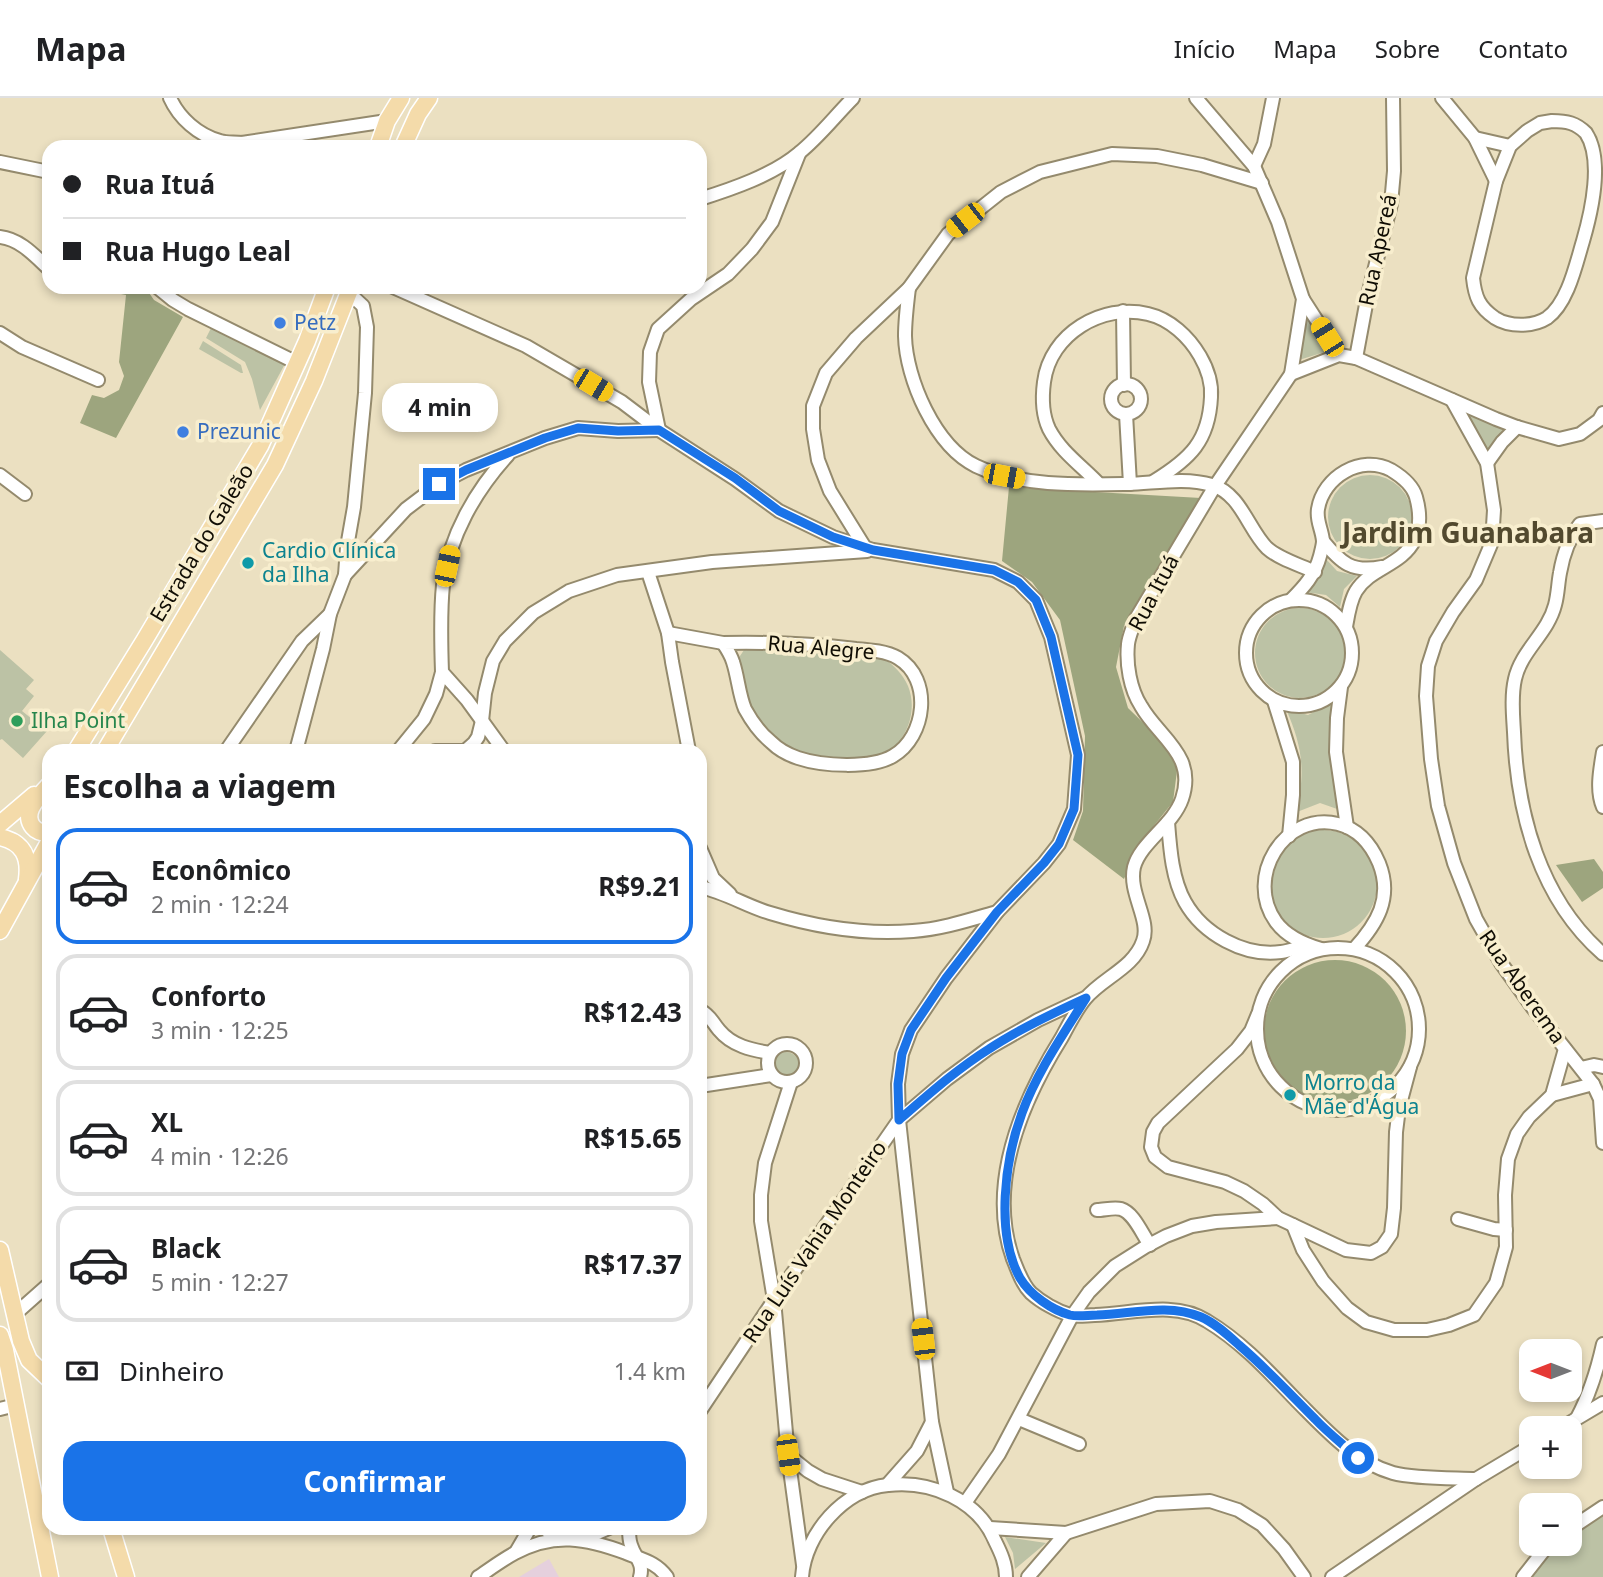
<!DOCTYPE html>
<html lang="pt">
<head>
<meta charset="utf-8">
<style>
	body { margin:0; font-family:"Noto Sans",sans-serif; background:#f2f2f2; color:#202124; height:100vh; display:flex; flex-direction:column; font-size:26px; white-space:nowrap }
	* { box-sizing:border-box; margin:0 }
	p { font-size:23px; color:#757577 }
	.icon { flex:none; width:38px; height:38px; fill:none; stroke:currentColor; stroke-width:2; stroke-linecap:round; stroke-linejoin:round }
	.map { position:relative; flex:1; overflow:hidden }
	.drawer { position:absolute; left:42px; top:646px; width:665px; height:791px; display:flex; flex-direction:column; background:#fff; border-radius:21px; box-shadow:0 4px 10px #0003 }
	.drawer>* { flex:none }
	.hud { position:absolute; left:42px; top:42px; width:665px; height:154px; border-radius:21px; box-shadow:0 4px 10px #0003; display:grid; align-content:center; height:154px; padding:0 21px; background:#fff }
	.needle { width:46px; rotate:270deg }
	.tools { position:absolute; left:1519px; top:1241px; display:grid; gap:14px }
	.tools a { display:grid; place-items:center; width:63px; height:63px; border-radius:14px; background:#fff; box-shadow:0 4px 10px #0003; font-size:35px }
	.end { position:absolute; width:32px; height:32px; margin:-16px; border:9px solid #1a73e8; background:#fff; box-shadow:0 0 0 4px #fff }
	.from { border-radius:50% }
	.bubble { position:absolute; height:49px; border-radius:21px; background:#fff; box-shadow:0 4px 10px #0003; font-size:23px; font-weight:700; line-height:49px; text-align:center }
	.car { position:absolute; width:21px; height:42px; margin:-21px -10px; border-radius:9px; box-shadow:0 0 5px 2px #0007; background:linear-gradient(#f5c518 24%,#345 0 40%,#f5c518 0 76%,#345 0 86%,#f5c518 0) }
	.hud b { display:flex; align-items:center; gap:24px; height:66px; font-size:26px }
	.hud b+b { border-top:2px solid #e0e0e0 }
	.hud i { width:18px; height:18px; background:#202124 }
	ul { padding:0; list-style:none }
	li { display:flex; align-items:center; gap:21px; height:116px; margin:0 14px 10px; padding:0 7px; border:4px solid #e0e0e0; border-radius:21px }
	li div { flex:1 }
	li b { display:block; font-size:26px }
	li em { font-style:normal; font-weight:700 }
	li.selected { border-color:#1a73e8 }
	li>.icon { width:63px; height:63px; stroke-width:1.5 }
	h2 { padding:0 21px; font-size:32px; line-height:84px }
	.pay { display:flex; align-items:center; gap:18px; height:77px; padding:0 21px; font-size:26px }
	.pay p { margin-inline-start:auto }
	.cta { display:flex; gap:14px; margin-top:auto; padding:14px 21px }
	.cta a { flex:1; height:80px; border-radius:21px; background:#1a73e8; color:#fff; font-size:28px; font-weight:700; line-height:80px; text-align:center }
	header { display:flex; align-items:center; gap:42px; box-sizing:border-box; height:98px; padding:0 35px; background:#fff; border-bottom:2px solid #e0e0e0 }
	header strong { font-size:33px }
	nav { display:flex; gap:38px; margin-inline-start:auto; font-size:24px }
	.map>svg:first-child { display:block }
</style>
</head>
<body>
<header>
<strong>Mapa</strong>
<nav><a>Início</a><a>Mapa</a><a>Sobre</a><a>Contato</a></nav>
</header>
<div class="map">
<svg width="1603" height="1479" viewBox="0 0 1603 1479">
	<rect width="100%" height="100%" fill="#ebe0c1"/>
	<polygon fill="#e5d0dd" points="549,1461 559,1479 519,1479"/>
	<g fill="#bcc2a5">
		<polygon points="1308,221 1328,253 1299,262 1303,222"/>
		<polygon points="213,226 286,264 260,312 252,281 245,264 206,240"/>
		<polygon points="203,243 241,267 243,275 241,275 199,251"/>
		<polygon points="1464,312 1503,331 1488,354"/>
		<circle cx="1370" cy="419" r="42"/>
		<polygon points="1326,461 1337,473 1357,478 1344,491 1340,509 1326,497 1305,494 1319,478"/>
		<circle cx="1300" cy="555" r="45"/>
		<path d="M751 551 884 560C894 568 903 576 908 588 919 615 905 649 878 659 866 664 853 662 841 661 825 660 807 660 793 654 775 645 757 627 749 608 743 596 741 575 738 561L744 552Z"/>
		<polygon points="0,552 34,582 26,591 34,598 22,613 47,633 23,660 2,641 0,642"/>
		<path d="M1331 605 1329 658 1340 712 1320 705 1297 714C1305 672 1303 650 1286 611L1308 617Z"/>
		<circle cx="1323" cy="786" r="54"/>
		<circle cx="786" cy="967" r="13"/>
		<polygon points="1603,1416 1603,1479 1526,1479 1558,1446 1570,1446 1570,1436"/>
		<polygon points="1005,1439 1046,1445 1015,1471 1013,1455"/>
	</g>
	<g fill="#9da57e">
		<polygon points="106,189 145,189 154,202 183,219 116,340 80,325 92,297 104,300 119,292 124,278 119,264 126,197 106,193"/>
		<polygon points="1009,389 1201,400 1124,528 1116,569 1128,610 1164,645 1178,665 1173,704 1140,745 1124,781 1073,742 1083,713 1085,638 1060,522 1032,484 1002,463"/>
		<polygon points="1594,761 1603,774 1603,790 1582,804 1556,767"/>
		<circle cx="1335" cy="933" r="71"/>
	</g>
	<g fill="none" stroke-linecap="round" stroke-linejoin="round">
		<g stroke="#948a6d" stroke-width="16">
			<g id="minor">
				<path d="M170 0C179 20 198 37 220 43 226 45 235 44 242 45L387 23"/>
				<path d="M1196 0 1254 68 1278 124 1303 201 1291 276 1215 388 1135 522C1133 530 1129 538 1128 546 1126 566 1130 591 1141 608 1159 640 1197 657 1182 701 1173 727 1141 744 1134 769 1128 795 1151 822 1143 843 1134 870 1102 880 1085 901 1076 912 1069 926 1062 939 1022 1003 986 1085 1013 1161 1018 1173 1022 1186 1031 1195 1041 1204 1057 1213 1070 1217 1077 1219 1087 1217 1095 1217 1131 1216 1175 1202 1207 1223 1242 1244 1269 1274 1297 1303 1325 1331 1354 1364 1393 1375 1416 1381 1452 1380 1476 1381"/>
				<polyline points="1442,0 1475,40 1496,83"/>
				<path d="M1552 23C1567 23 1576 25 1586 35 1603 61 1592 112 1583 143 1576 166 1568 205 1547 220 1533 229 1509 229 1495 220 1479 209 1475 199 1473 180L1496 83 1510 48 1527 33 1540 25Z"/>
				<polyline points="1475,40 1510,48"/>
				<polyline points="0,64 49,74"/>
				<polyline points="1254,68 1264,46 1273,0"/>
				<path d="M700 101C732 91 773 77 799 55 819 39 835 18 853 0"/>
				<path d="M0 139C20 141 35 158 49 171"/>
				<polyline points="157,189 173,202 188,211 297,265"/>
				<polyline points="393,189 526,248 593,287 622,304 659,332 735,381 779,413 833,439 873,452 994,472 1018,484 1036,502 1051,539 1078,657 1074,711 1059,746 1044,765 997,814 946,880 911,932 902,956 898,986 899,1022 932,1324 947,1394"/>
				<path d="M909 190C907 206 905 222 905 238 906 281 935 348 976 368 1020 389 1080 387 1128 386 1156 385 1185 379 1212 387 1241 396 1248 431 1267 450 1279 461 1300 467 1315 474"/>
				<polyline points="1303,201 1339,257"/>
				<polyline points="1123,213 1124,287"/>
				<polyline points="0,235 22,249 98,282"/>
				<polyline points="1356,260 1367,201 1391,106 1394,73 1393,0"/>
				<polyline points="1291,276 1339,257 1356,260 1496,321 1517,329 1559,341 1580,336 1599,322 1603,315"/>
				<circle cx="1126" cy="301" r="15"/>
				<polyline points="1452,302 1487,365 1494,412 1492,444 1476,482 1453,514 1436,543 1428,568 1426,598 1431,661 1438,708 1454,765 1476,821 1501,865 1533,910 1593,986 1600,1001 1603,1045"/>
				<polyline points="1126,316 1130,386"/>
				<polyline points="1487,365 1502,344 1517,329"/>
				<polyline points="0,377 25,396"/>
				<path d="M1099 386C1082 368 1061 354 1049 331 1042 316 1042 299 1044 284 1050 236 1102 205 1148 216 1170 221 1189 239 1200 258 1207 270 1212 285 1211 299 1209 343 1190 361 1154 383"/>
				<path d="M1603 423 1580 426C1569 440 1563 457 1560 475 1558 485 1558 496 1555 507 1548 535 1521 553 1515 581 1511 598 1513 617 1514 634 1517 716 1540 801 1603 856"/>
				<path d="M1323 443C1341 465 1352 475 1382 469"/>
				<polyline points="864,448 830,393 818,362 813,331 813,308 826,275 856,240 909,190 948,136 1001,94 1040,74 1112,56 1157,58 1202,67 1262,85"/>
				<polyline points="648,474 668,535 672,564 689,653"/>
				<polyline points="345,477 406,411 439,386 466,372 545,340 578,330 618,333 659,332 649,284 650,254 658,231 691,201 728,176 752,151 772,124 799,56"/>
				<circle cx="1299" cy="555" r="53"/>
				<path d="M1291 502C1304 489 1315 477 1320 458 1321 454 1323 447 1323 443 1322 431 1316 423 1318 411 1323 379 1361 356 1391 372 1401 378 1413 388 1416 399 1420 413 1421 427 1415 441 1402 468 1371 469 1356 493 1350 503 1348 517 1346 529"/>
				<polyline points="668,535 723,545"/>
				<path d="M723 545C767 544 813 546 856 551 869 552 886 553 898 560 933 581 926 639 893 658 871 671 822 668 798 660 789 657 778 651 771 644 761 636 751 622 745 611 739 597 738 579 733 564 731 557 727 551 723 545Z"/>
				<polyline points="1341,589 1337,620 1336,654 1347,729"/>
				<polyline points="1274,603 1293,664 1293,697 1289,738"/>
				<polyline points="226,653 302,543 330,516"/>
				<polyline points="296,653 323,551 330,516 345,477 347,449 354,409 365,295 367,229 363,208 349,195"/>
				<polyline points="398,653 424,621 436,596 442,574"/>
				<polyline points="435,653 467,653"/>
				<polyline points="465,653 474,645 478,639 482,623 485,595 493,563 505,543 533,515 569,493 617,477 712,464 867,453"/>
				<path d="M504 653 467 602 442 574C441 545 440 516 443 487 449 438 476 392 508 357"/>
				<path d="M1603 654C1600 672 1596 693 1603 709"/>
				<path d="M1168 724C1170 750 1172 781 1185 804 1203 836 1244 859 1281 854 1290 853 1299 849 1308 847"/>
				<polyline points="700,750 713,780 730,796"/>
				<path d="M700 789C725 794 746 808 770 815 816 829 865 837 913 833 942 831 969 822 997 814"/>
				<circle cx="1338" cy="931" r="81"/>
				<path d="M1321 851C1304 846 1287 839 1276 824 1244 780 1284 713 1338 726 1358 731 1371 746 1379 765 1393 800 1377 826 1354 851"/>
				<path d="M700 912C711 918 712 924 719 932 732 948 752 952 770 955"/>
				<polyline points="1258,916 1251,933 1237,951 1158,1025 1153,1034 1151,1049 1155,1059 1168,1069 1225,1084 1244,1093 1263,1106 1278,1120 1293,1127 1346,1152 1371,1155 1382,1149 1391,1136 1394,1110 1396,1034 1399,1010 1410,969"/>
				<circle cx="787" cy="965" r="19"/>
				<polyline points="1581,970 1594,967 1603,969"/>
				<polyline points="791,984 765,1065 761,1097 761,1123 774,1202 788,1357 803,1467"/>
				<polyline points="700,988 771,977"/>
				<polyline points="1552,997 1593,986"/>
				<path d="M1097 1112C1104 1112 1114 1109 1121 1111 1134 1115 1142 1136 1150 1147"/>
				<polyline points="1458,1121 1494,1131 1506,1132"/>
				<polyline points="1293,1127 1303,1152 1323,1183 1347,1210 1366,1224 1394,1232 1427,1232 1449,1227 1474,1217 1496,1185 1506,1149 1505,1097 1508,1061 1517,1036 1529,1019 1552,997 1565,951"/>
				<polyline points="14,1217 49,1186"/>
				<polyline points="0,1311 16,1307"/>
				<polyline points="700,1313 774,1202 899,1022 947,981 989,950 1038,922 1085,900"/>
				<path d="M1577 1320C1590 1296 1597 1273 1603 1246"/>
				<polyline points="1019,1321 1079,1346"/>
				<polyline points="1561,1330 1603,1305"/>
				<polyline points="788,1357 808,1373 822,1381 862,1394"/>
				<polyline points="887,1387 917,1353 932,1324"/>
				<polyline points="965,1405 999,1356 1072,1218 1089,1194 1115,1168 1145,1149 1166,1138 1192,1128 1216,1124 1278,1120"/>
				<polyline points="543,1430 559,1441"/>
				<path d="M629 1430C629 1435 629 1442 631 1447 635 1460 644 1465 640 1479"/>
				<polyline points="990,1430 1066,1435 1156,1406 1210,1403 1238,1412 1262,1427 1284,1451 1304,1479"/>
				<polyline points="1570,1431 1603,1409"/>
				<polyline points="581,1442 609,1430"/>
				<polyline points="516,1454 530,1430"/>
				<path d="M478 1479C490 1471 502 1462 515 1455 554 1434 586 1440 626 1455 643 1462 656 1464 667 1479"/>
				<path d="M802 1479C805 1436 844 1391 888 1387 931 1382 978 1402 995 1443 1001 1455 1006 1466 1006 1479"/>
				<polyline points="1028,1479 1066,1435"/>
				<polyline points="1332,1479 1476,1381 1531,1348"/>
				<polyline points="1523,1479 1545,1451 1552,1446"/>
			</g>
		</g>
		<g stroke="#fff" stroke-width="19">
			<g id="major">
				<polyline points="378,49 387,23 401,0"/>
				<polyline points="403,49 418,16 429,0"/>
				<polyline points="76,653 144,543 260,348 307,243 327,189"/>
				<polyline points="105,653 275,367 314,283 351,189"/>
				<path d="M49 687C40 698 21 714 33 729 37 734 42 735 49 735"/>
				<polyline points="0,726 34,697"/>
				<path d="M0 739C23 744 30 759 27 781"/>
				<polyline points="0,833 49,744"/>
				<polyline points="0,1152 21,1243 29,1262 49,1281"/>
				<polyline points="0,1237 5,1252 50,1479"/>
				<polyline points="111,1430 126,1479"/>
			</g>
		</g>
		<use href="#minor" stroke="#fff" stroke-width="12"/>
		<use href="#major" stroke="#f4dbaa" stroke-width="16"/>
	</g>
	<g fill="none" stroke-linecap="round" stroke-linejoin="round">
		<path stroke="#1a73e8" stroke-width="9" d="M439 386 466 372 545 340 578 330 618 333 659 332 735 380 779 413 833 439 873 452 994 472 1018 484 1036 502 1051 539 1078 657 1074 711 1059 746 1044 765 997 814 946 880 911 932 902 956 898 986 899 1022C928 997 957 971 989 951 1019 931 1053 915 1086 900 1063 937 1037 974 1022 1015 1005 1061 995 1135 1020 1180 1030 1197 1052 1212 1070 1217 1078 1219 1088 1217 1097 1217 1132 1216 1167 1205 1201 1219 1215 1225 1228 1237 1239 1247 1266 1270 1290 1296 1315 1321 1328 1335 1344 1347 1358 1360"/>
	</g>
	<g fill="#3f7fe0" stroke="#f8eece" stroke-width="2.5">
		<circle cx="280" cy="225" r="7"/>
		<circle cx="183" cy="334" r="7"/>
	</g>
	<g fill="#0f9aa8" stroke="#f8eece" stroke-width="2.5">
		<circle cx="248" cy="465" r="7"/>
		<circle cx="1290" cy="997" r="7"/>
	</g>
	<circle fill="#2e9e5b" stroke="#f8eece" stroke-width="2.5" cx="17" cy="623" r="7"/>
	<g text-anchor="middle" stroke-width="7" stroke-linejoin="round" paint-order="stroke">
		<g font-size="21" fill="#100d04" stroke="#f8eece">
			<text transform="translate(1378 152) rotate(-78)" y="7">Rua Apereá</text>
			<text transform="translate(202 445) rotate(-59)" y="7">Estrada do Galeão</text>
			<text transform="translate(1154 495) rotate(-62)" y="7">Rua Ituá</text>
			<text transform="translate(821 550) rotate(5)" y="7">Rua Alegre</text>
			<text transform="translate(1522 889) rotate(55)" y="7">Rua Aberema</text>
			<text transform="translate(815 1144) rotate(-56)" y="7">Rua Luís Vahia Monteiro</text>
		</g>
		<g font-size="21" fill="#366cbe" stroke="#f8eece" text-anchor="start">
			<text x="294" y="232">Petz</text>
			<text x="197" y="341">Prezunic</text>
		</g>
		<g font-size="21" fill="#0d838f" stroke="#f8eece" text-anchor="start">
			<text x="262" y="460">Cardio Clínica<tspan x="262" dy="24">da Ilha</tspan></text>
			<text x="1304" y="992">Morro da<tspan x="1304" dy="24">Mãe d'Água</tspan></text>
		</g>
		<g font-size="21" fill="#27864d" stroke="#f8eece" text-anchor="start">
			<text x="31" y="630">Ilha Point</text>
		</g>
		<g font-size="28" font-weight="bold" fill="#52492e" stroke="#f8eece">
			<text x="1468" y="445">Jardim Guanabara</text>
		</g>
	</g>
</svg>
<div class="tools">
<a><svg class="needle" viewBox="-14 -14 28 28"><path d="M0-13l5 13h-10z" fill="#e53935"/><path d="M0 13l5-13h-10z" fill="#757577"/></svg></a>
<a>+</a>
<a>−</a>
</div>
<i class="end from" style="left:1358px;top:1360px"></i>
<i class="end" style="left:439px;top:386px"></i>
<div class="bubble" style="left:382px;top:285px;width:116px">4 min</div>
<i class="car" style="left:965px;top:122px;rotate:232deg"></i>
<i class="car" style="left:1327px;top:239px;rotate:328deg"></i>
<i class="car" style="left:593px;top:287px;rotate:121deg"></i>
<i class="car" style="left:1004px;top:378px;rotate:101deg"></i>
<i class="car" style="left:447px;top:468px;rotate:12deg"></i>
<i class="car" style="left:923px;top:1241px;rotate:353deg"></i>
<i class="car" style="left:788px;top:1357px;rotate:172deg"></i>
<div class="hud">
<b><i class="from"></i>Rua Ituá</b>
<b><i></i>Rua Hugo Leal</b>
</div>
<section class="drawer">
<h2>Escolha a viagem</h2>
<ul>
<li class="selected"><svg class="icon" aria-label="car" viewBox="0 0 24 24"><path d="M5 17H2v-5l4-1 3-4h7l3 4 3 1v5h-3M9 17h6M6 11h13"/><circle cx="7" cy="17" r="2"/><circle cx="17" cy="17" r="2"/></svg><div><b>Econômico</b><p>2 min · 12:24</p></div><em>R$9.21</em></li>
<li><svg class="icon" aria-label="car" viewBox="0 0 24 24"><path d="M5 17H2v-5l4-1 3-4h7l3 4 3 1v5h-3M9 17h6M6 11h13"/><circle cx="7" cy="17" r="2"/><circle cx="17" cy="17" r="2"/></svg><div><b>Conforto</b><p>3 min · 12:25</p></div><em>R$12.43</em></li>
<li><svg class="icon" aria-label="car" viewBox="0 0 24 24"><path d="M5 17H2v-5l4-1 3-4h7l3 4 3 1v5h-3M9 17h6M6 11h13"/><circle cx="7" cy="17" r="2"/><circle cx="17" cy="17" r="2"/></svg><div><b>XL</b><p>4 min · 12:26</p></div><em>R$15.65</em></li>
<li><svg class="icon" aria-label="car" viewBox="0 0 24 24"><path d="M5 17H2v-5l4-1 3-4h7l3 4 3 1v5h-3M9 17h6M6 11h13"/><circle cx="7" cy="17" r="2"/><circle cx="17" cy="17" r="2"/></svg><div><b>Black</b><p>5 min · 12:27</p></div><em>R$17.37</em></li>
</ul>
<div class="pay"><svg class="icon" aria-label="cash" viewBox="0 0 24 24"><path d="M3 7h18v10H3z"/><circle cx="12" cy="12" r="2"/></svg>Dinheiro<p>1.4 km</p></div>
<div class="cta"><a>Confirmar</a></div>
</section>
</div>
</body>
</html>
